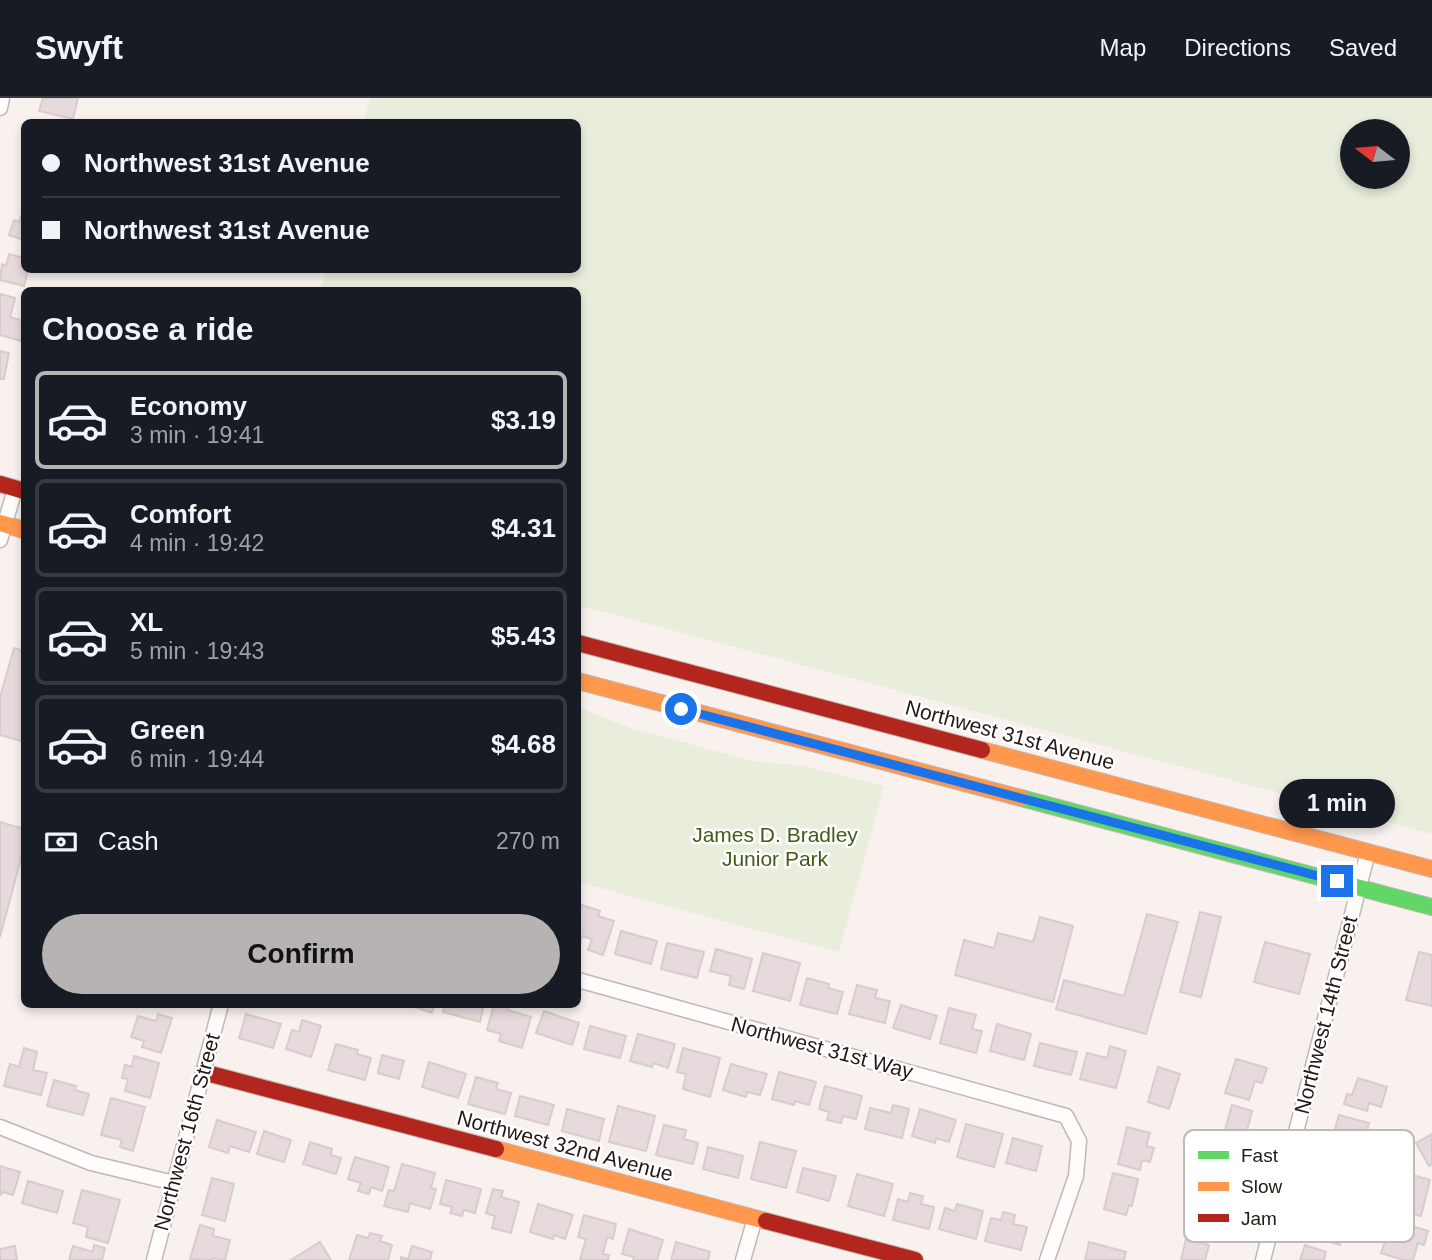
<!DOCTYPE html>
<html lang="en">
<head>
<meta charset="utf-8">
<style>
	body { margin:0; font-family:Helvetica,sans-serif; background:#20242c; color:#f1f3f6; height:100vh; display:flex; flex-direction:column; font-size:26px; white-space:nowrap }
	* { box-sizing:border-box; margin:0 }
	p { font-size:23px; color:#9ea1a6 }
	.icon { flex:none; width:38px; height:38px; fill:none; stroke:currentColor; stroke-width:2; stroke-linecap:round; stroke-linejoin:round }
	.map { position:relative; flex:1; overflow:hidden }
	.drawer { position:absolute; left:21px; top:189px; width:560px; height:721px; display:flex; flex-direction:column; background:#171b24; border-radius:10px; box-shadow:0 4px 10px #0003 }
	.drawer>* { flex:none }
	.hud { position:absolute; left:21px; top:21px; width:560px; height:154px; border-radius:10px; box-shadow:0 4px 10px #0003; display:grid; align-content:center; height:154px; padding:0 21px; background:#171b24 }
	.needle { width:46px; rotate:286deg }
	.fabs { position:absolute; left:1340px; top:21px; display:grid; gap:14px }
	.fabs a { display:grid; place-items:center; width:70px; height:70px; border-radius:50%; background:#171b24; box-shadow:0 4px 10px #0003; font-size:35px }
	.end { position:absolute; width:32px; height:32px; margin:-16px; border:9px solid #1a73e8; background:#fff; box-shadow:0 0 0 4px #fff }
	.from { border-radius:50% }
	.bubble { position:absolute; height:49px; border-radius:24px; background:#171b24; box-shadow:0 4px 10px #0003; font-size:23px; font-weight:600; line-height:49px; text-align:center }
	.hud b { display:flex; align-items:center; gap:24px; height:66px; font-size:26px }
	.hud b+b { border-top:2px solid #363941 }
	.hud i { width:18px; height:18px; background:#f1f3f6 }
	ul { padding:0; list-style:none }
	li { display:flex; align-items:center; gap:21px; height:98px; margin:0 14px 10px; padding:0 7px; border:4px solid #363941; border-radius:10px }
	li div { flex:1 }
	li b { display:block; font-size:26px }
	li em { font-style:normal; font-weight:600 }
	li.current { border-color:#b6b3b2 }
	li>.icon { width:63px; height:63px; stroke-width:1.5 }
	h2 { padding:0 21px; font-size:32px; line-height:84px }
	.pay { display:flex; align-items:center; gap:18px; height:77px; padding:0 21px; font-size:26px }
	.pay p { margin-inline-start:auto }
	.action { display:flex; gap:14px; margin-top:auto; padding:14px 21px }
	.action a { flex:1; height:80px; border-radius:42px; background:#b6b3b2; color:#111; font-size:28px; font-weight:600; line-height:80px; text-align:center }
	header { display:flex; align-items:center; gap:42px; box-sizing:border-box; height:98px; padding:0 35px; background:#171b24; border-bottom:2px solid #363941 }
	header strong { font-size:33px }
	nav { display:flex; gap:38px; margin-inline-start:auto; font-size:24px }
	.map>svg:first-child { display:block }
</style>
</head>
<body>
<header>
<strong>Swyft</strong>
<nav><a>Map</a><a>Directions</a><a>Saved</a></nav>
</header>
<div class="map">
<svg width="1432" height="1162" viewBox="0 0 1432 1162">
	<rect width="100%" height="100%" fill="#f8f1ee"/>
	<g fill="#e9eddb" fill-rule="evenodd">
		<path d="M370 0H1432V736L578 507V192H320L326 172H578V24H364ZM1353 33H1398V79H1353Z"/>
		<polygon points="578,609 630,630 753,663 804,668 884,688 839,854 578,784"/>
	</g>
	<g fill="#e7d9dc" stroke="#d6cdce" stroke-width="2">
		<polygon points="43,0 78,0 73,21 39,13"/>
		<polygon points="23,113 24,114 24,142 9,137 14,122 19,124"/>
		<polygon points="9,156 24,160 24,172 28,172 24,188 0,182 2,166 6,168"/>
		<polygon points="0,196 15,200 10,219 24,223 21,243 0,237"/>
		<polygon points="0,253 9,255 4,281 0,281"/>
		<polygon points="14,550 24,553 24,644 0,637 0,599"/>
		<polygon points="0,724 24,731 24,749 0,839"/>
		<polygon points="578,806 600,813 598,818 614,823 603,857 588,852 592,841 582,838 580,845 578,844"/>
		<polygon points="1200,814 1221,819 1201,899 1180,894"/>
		<polygon points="1147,816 1178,824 1146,936 1056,911 1064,882 1124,898"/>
		<polygon points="1040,819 1073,828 1053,904 955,877 964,842 994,850 998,835 1033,844"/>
		<polygon points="621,833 657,843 651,866 615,856"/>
		<polygon points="1265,844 1310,856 1299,896 1254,884"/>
		<polygon points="667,845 704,854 697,880 661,871"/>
		<polygon points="716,851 752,861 744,891 729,887 731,878 710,873"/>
		<polygon points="1419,854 1432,857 1432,908 1406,902"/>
		<polygon points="763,855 800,865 790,903 753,893"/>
		<polygon points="807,880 829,886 828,890 843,894 837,916 800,907"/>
		<polygon points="857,887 877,892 875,900 890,903 885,925 849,916"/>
		<polygon points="406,906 434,906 432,915"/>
		<polygon points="445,906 484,906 480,924 443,914"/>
		<polygon points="494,906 510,906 508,912 531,919 522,950 499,943 501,936 487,932"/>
		<polygon points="901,907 937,918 930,941 893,930"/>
		<polygon points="949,910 976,917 972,931 982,933 976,955 940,945"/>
		<polygon points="544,913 579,925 572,947 536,935"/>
		<polygon points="158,916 172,920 161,955 142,949 144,943 131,939 138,918 156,923"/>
		<polygon points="246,916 281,926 273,950 239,940"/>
		<polygon points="302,922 321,928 311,959 286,951 292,932 299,934"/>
		<polygon points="997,926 1031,936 1024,962 990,953"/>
		<polygon points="590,928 626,938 620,960 584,951"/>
		<polygon points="638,936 675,946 668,970 654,965 652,969 630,963"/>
		<polygon points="1040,945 1077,954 1071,977 1034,968"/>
		<polygon points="336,946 358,952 357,956 371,960 365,982 328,972"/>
		<polygon points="1110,948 1126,953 1116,990 1080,981 1087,955 1107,960"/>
		<polygon points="24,950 37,954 33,972 47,975 41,997 4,988 10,966 19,969"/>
		<polygon points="683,950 720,960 710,999 683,991 686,976 677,974"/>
		<polygon points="382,957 404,963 399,981 378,975"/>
		<polygon points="134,958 159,965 150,1000 125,993 128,981 122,980 125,967 132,969"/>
		<polygon points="1236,961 1267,970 1262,985 1255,983 1249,1002 1225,995"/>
		<polygon points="429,964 466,976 458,1000 422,989"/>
		<polygon points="731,966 767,976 760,997 747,994 746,999 723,992"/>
		<polygon points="1158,969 1180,976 1169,1011 1148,1004"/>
		<polygon points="779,974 816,984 809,1007 795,1003 794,1007 772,1001"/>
		<polygon points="476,979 498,985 496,991 511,995 505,1016 468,1006"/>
		<polygon points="1358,980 1387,989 1381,1009 1369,1005 1367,1013 1344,1006 1347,996 1352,997"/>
		<polygon points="54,982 76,988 75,992 89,996 83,1017 47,1008"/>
		<polygon points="825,988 862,998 856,1021 843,1018 841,1025 827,1022 829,1014 819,1011"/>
		<polygon points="520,998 554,1007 548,1027 515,1018"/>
		<polygon points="111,1000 145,1009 133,1053 120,1049 122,1042 101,1037"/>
		<polygon points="893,1007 909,1011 902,1040 865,1031 870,1010 891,1015"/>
		<polygon points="1232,1007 1252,1013 1243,1049 1222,1043"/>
		<polygon points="618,1008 655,1018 646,1053 609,1044"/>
		<polygon points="567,1011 604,1021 599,1043 562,1033"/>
		<polygon points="920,1011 956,1022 949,1044 936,1040 935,1045 912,1038"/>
		<polygon points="1339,1017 1369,1025 1366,1036 1373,1038 1370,1049 1367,1048 1363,1060 1337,1053 1343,1033 1335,1031"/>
		<polygon points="217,1022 256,1034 249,1054 230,1048 228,1055 209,1049"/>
		<polygon points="966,1026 1003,1036 994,1069 957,1059"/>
		<polygon points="664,1027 686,1032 684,1041 698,1045 693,1066 656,1057"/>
		<polygon points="1127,1029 1150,1035 1146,1048 1154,1050 1150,1064 1142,1062 1140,1072 1118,1066"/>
		<polygon points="264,1033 291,1042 284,1064 257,1056"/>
		<polygon points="1432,1036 1432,1067 1429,1068 1416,1045"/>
		<polygon points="1013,1040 1042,1048 1036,1073 1006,1065"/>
		<polygon points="310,1044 332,1051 331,1057 341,1060 336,1076 303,1066"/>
		<polygon points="760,1044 796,1053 786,1090 751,1081"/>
		<polygon points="708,1049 743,1058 738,1080 703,1071"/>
		<polygon points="355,1059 389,1069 382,1093 371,1089 369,1096 358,1093 361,1085 348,1081"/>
		<polygon points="402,1066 435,1075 431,1090 436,1091 430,1111 410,1105 408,1114 384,1108 389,1092 394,1093"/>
		<polygon points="0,1068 20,1074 13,1097 3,1094 0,1097"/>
		<polygon points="803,1070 836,1078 829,1103 797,1094"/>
		<polygon points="1398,1073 1430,1082 1421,1118 1389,1109"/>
		<polygon points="1113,1075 1138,1081 1132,1108 1129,1107 1126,1117 1104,1111"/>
		<polygon points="857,1076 893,1086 884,1118 848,1108"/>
		<polygon points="212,1080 234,1086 225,1123 202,1117"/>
		<polygon points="446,1082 481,1091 475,1115 464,1112 462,1118 450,1115 452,1109 440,1106"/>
		<polygon points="28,1083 63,1093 57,1115 22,1105"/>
		<polygon points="493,1091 503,1093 501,1099 519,1104 511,1135 492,1130 495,1118 486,1115"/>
		<polygon points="82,1092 120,1102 108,1145 86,1139 88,1129 73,1125"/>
		<polygon points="910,1095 923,1098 921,1106 934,1109 929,1131 893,1122 898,1101 908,1104"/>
		<polygon points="1315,1105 1345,1114 1342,1124 1351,1126 1347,1138 1343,1137 1340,1147 1313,1139 1318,1122 1310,1119"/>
		<polygon points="538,1106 573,1117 565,1141 554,1137 553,1141 530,1134"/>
		<polygon points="957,1106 983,1113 976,1141 939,1131 945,1110 955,1113"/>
		<polygon points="1003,1114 1015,1117 1013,1126 1027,1129 1021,1152 985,1143 991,1120 1001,1122"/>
		<polygon points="584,1117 616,1126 613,1141 607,1139 603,1156 609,1157 608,1162 580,1162 586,1141 578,1139"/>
		<polygon points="1399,1124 1428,1133 1424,1147 1418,1145 1413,1162 1403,1162 1381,1155 1389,1132 1396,1134"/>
		<polygon points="200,1127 214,1131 213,1138 230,1142 225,1162 213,1160 212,1162 190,1161"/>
		<polygon points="629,1131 663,1142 657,1162 633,1162 634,1159 622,1156"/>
		<polygon points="370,1135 382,1138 380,1143 392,1147 388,1162 349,1162 357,1137 368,1140"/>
		<polygon points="1186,1141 1209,1147 1205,1162 1181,1162"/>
		<polygon points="320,1144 331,1162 291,1162"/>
		<polygon points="676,1144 710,1154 708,1162 671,1162"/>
		<polygon points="1089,1144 1126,1154 1124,1162 1085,1162"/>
		<polygon points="94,1147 105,1150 102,1162 69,1162 73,1148 93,1154"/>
		<polygon points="1305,1147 1326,1154 1324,1162 1300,1162"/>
		<polygon points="15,1148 17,1162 0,1162 0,1151"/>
		<polygon points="412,1148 432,1154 430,1162 401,1162 401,1159 408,1161"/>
	</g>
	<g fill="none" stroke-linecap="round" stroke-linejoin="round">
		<g stroke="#c1b8b4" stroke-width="17">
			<g id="street">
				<polyline points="0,10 2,0"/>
				<polyline points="0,442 15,391"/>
				<polyline points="578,882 1066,1018 1079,1043 1076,1078 1047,1162"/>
				<polyline points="0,1029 91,1065 174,1085"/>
				<polyline points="154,1162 221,906"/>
				<polyline points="743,1162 755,1120"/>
				<polyline points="1263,1162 1368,754"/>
			</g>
		</g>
		<g stroke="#c1b8b4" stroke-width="18">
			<polyline id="fast" points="1021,700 1432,809"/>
		</g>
		<g stroke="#c1b8b4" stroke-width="18">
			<g id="slow">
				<polyline points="0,425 24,432"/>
				<polyline points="578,583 1021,700"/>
				<polyline points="982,652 1432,771"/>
				<polyline points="496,1051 766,1123"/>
			</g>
		</g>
		<g stroke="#c1b8b4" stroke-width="18">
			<g id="jam">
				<polyline points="0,386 24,393"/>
				<polyline points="578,545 982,652"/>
				<polyline points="203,974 496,1051"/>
				<polyline points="766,1123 915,1162"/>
			</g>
		</g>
		<use href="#street" stroke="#fefdfc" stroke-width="14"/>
		<use href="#fast" stroke="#63d668" stroke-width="16"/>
		<use href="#slow" stroke="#ff974d" stroke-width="16"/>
		<use href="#jam" stroke="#b3261e" stroke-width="16"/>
	</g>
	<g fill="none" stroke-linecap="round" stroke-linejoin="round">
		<polyline stroke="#1a73e8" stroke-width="9" points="681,611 1337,783"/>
	</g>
	<g text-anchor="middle" stroke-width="5" stroke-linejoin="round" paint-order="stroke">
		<g font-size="21" fill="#231812" stroke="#fff">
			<text transform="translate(1010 637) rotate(15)" y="7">Northwest 31st Avenue</text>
			<text transform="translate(1326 917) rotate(-76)" y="7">Northwest 14th Street</text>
			<text transform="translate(822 950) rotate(15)" y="7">Northwest 31st Way</text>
			<text transform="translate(187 1034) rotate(-75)" y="7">Northwest 16th Street</text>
			<text transform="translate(565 1048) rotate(15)" y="7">Northwest 32nd Avenue</text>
		</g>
		<g font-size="21" fill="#415b15" stroke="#fff">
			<text x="775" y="744">James D. Bradley<tspan x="775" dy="24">Junior Park</tspan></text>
		</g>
	</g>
	<rect x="1184" y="1032" width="230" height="112" rx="10" fill="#fff" stroke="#bdbab8" stroke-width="2"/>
	<rect x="1198" y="1053" width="31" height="8" fill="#63d668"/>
	<rect x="1198" y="1084" width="31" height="9" fill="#ff974d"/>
	<rect x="1198" y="1116" width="31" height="8" fill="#b3261e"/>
	<g font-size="19" fill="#231812">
		<text x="1241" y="1064">Fast</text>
		<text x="1241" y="1095">Slow</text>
		<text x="1241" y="1127">Jam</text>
	</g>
</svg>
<div class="fabs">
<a><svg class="needle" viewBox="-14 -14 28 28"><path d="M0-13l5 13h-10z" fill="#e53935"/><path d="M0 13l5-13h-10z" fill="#9ea1a6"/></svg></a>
</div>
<i class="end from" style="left:681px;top:611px"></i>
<i class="end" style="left:1337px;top:783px"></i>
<div class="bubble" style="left:1279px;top:681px;width:116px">1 min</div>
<div class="hud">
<b><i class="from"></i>Northwest 31st Avenue</b>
<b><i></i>Northwest 31st Avenue</b>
</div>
<section class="drawer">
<h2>Choose a ride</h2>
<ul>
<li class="current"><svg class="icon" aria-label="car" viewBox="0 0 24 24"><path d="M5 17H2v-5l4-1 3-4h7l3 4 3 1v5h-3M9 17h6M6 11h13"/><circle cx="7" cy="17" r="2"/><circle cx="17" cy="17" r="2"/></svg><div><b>Economy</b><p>3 min · 19:41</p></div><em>$3.19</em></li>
<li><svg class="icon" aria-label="car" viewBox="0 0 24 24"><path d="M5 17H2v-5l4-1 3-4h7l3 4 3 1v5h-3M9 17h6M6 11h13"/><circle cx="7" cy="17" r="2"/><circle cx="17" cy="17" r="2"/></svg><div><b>Comfort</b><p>4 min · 19:42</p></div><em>$4.31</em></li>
<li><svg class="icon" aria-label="car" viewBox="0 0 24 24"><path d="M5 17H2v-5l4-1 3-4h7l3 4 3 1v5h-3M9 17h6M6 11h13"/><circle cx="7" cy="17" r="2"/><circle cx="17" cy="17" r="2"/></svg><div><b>XL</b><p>5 min · 19:43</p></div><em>$5.43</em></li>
<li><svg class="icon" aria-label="car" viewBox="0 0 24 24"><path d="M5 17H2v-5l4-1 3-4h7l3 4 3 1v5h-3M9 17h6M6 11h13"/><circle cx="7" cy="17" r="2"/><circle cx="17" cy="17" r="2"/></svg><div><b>Green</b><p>6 min · 19:44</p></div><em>$4.68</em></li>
</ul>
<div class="pay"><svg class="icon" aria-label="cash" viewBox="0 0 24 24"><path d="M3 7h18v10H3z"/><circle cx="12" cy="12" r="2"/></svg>Cash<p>270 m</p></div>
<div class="action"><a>Confirm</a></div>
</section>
</div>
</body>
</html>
